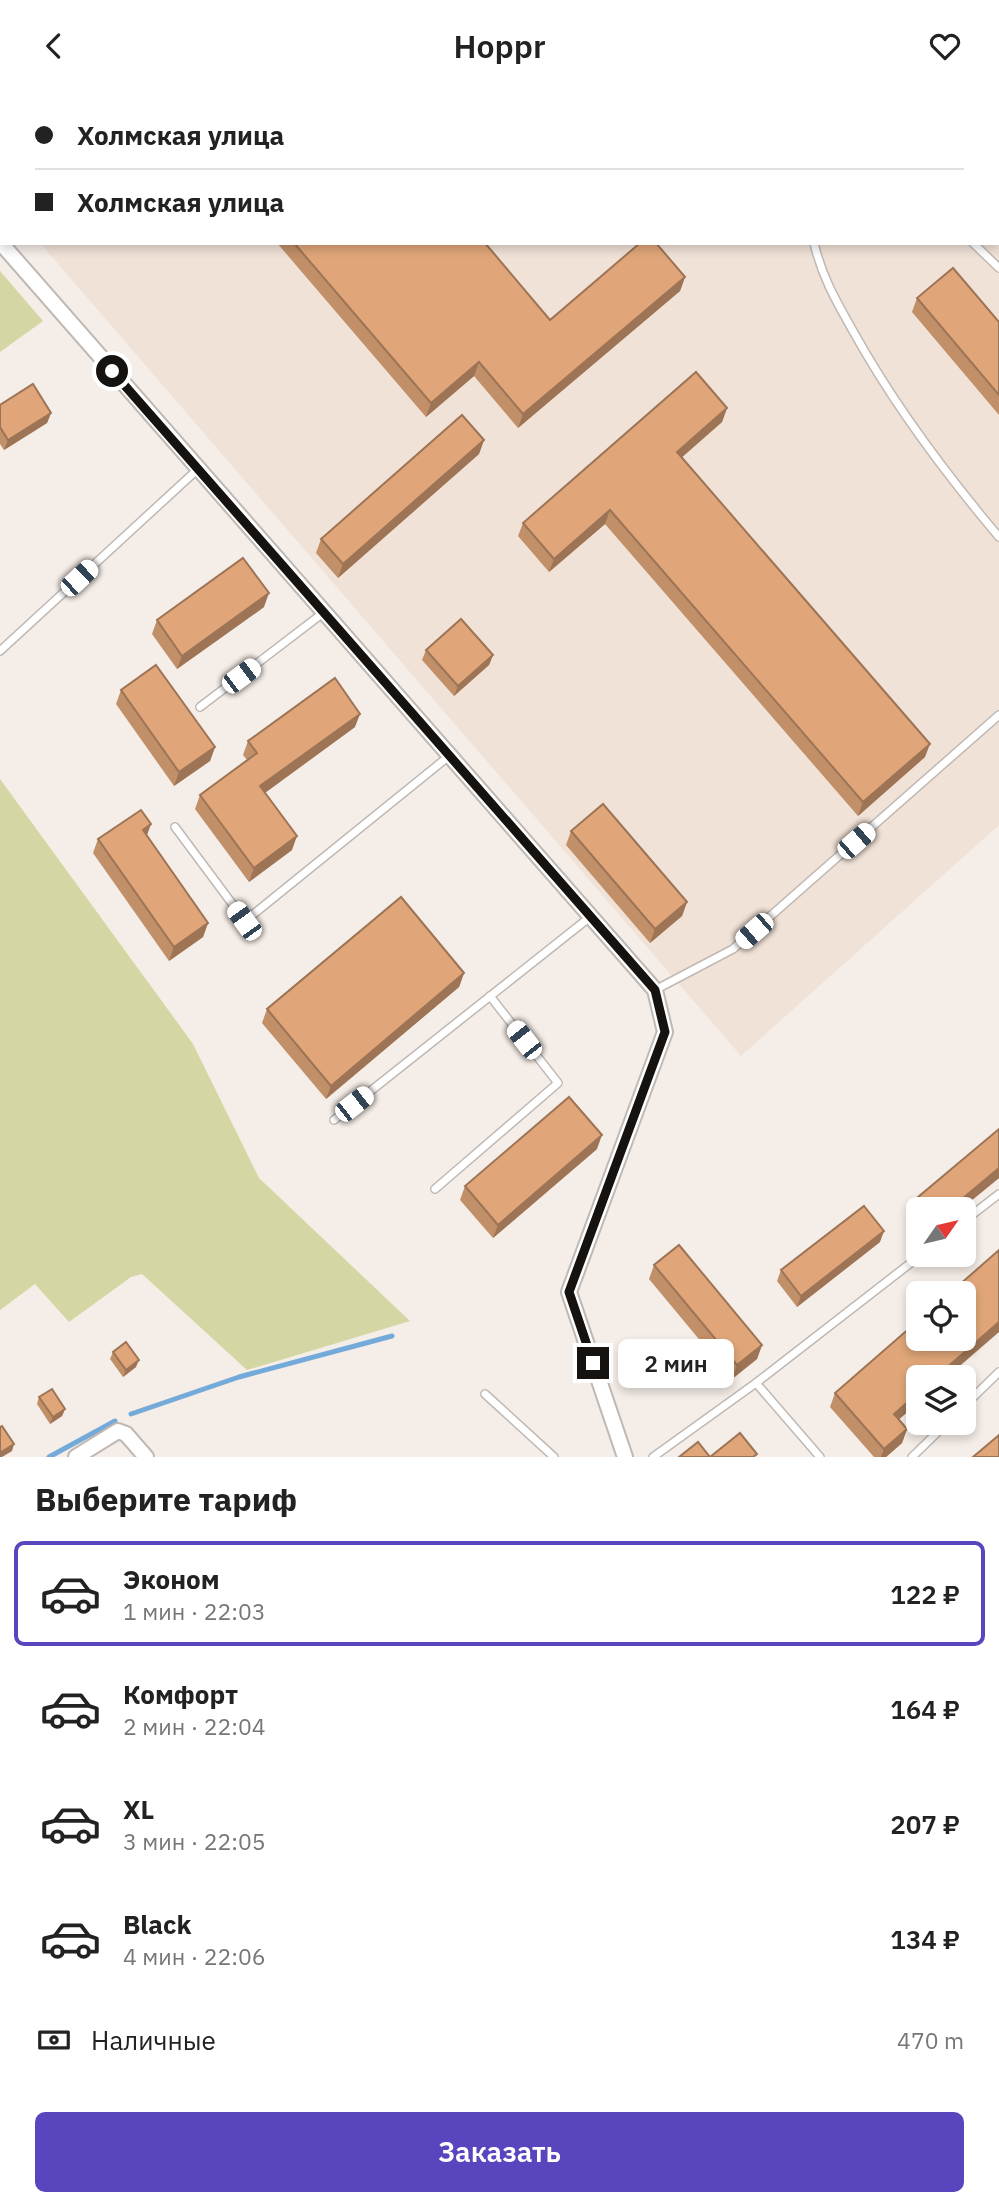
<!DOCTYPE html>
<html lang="ru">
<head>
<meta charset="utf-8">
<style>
	body { margin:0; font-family:"IBM Plex Sans",sans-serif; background:#f6f6f6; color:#222; height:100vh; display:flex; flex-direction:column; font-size:26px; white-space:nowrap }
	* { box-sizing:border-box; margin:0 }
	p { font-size:23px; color:#767676 }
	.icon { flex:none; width:38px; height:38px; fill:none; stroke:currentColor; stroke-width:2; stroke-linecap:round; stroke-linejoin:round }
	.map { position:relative; height:1366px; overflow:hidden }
	.sheet { display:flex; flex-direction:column; background:#fff; flex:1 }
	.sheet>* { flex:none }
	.top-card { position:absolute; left:0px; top:0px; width:999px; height:154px; box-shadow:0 4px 10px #0003; display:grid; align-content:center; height:154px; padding:0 35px; background:#fff }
	.needle { width:46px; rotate:56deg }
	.tools { position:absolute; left:906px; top:1106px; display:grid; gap:14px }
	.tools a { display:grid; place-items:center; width:70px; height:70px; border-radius:10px; background:#fff; box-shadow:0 4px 10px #0003; font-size:35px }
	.end { position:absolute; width:32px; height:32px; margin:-16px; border:9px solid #151210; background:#fff; box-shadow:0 0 0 4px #fff }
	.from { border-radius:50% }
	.bubble { position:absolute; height:49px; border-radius:10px; background:#fff; box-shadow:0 4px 10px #0003; font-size:23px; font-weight:600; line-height:49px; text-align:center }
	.car { position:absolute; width:21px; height:42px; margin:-21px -10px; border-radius:9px; box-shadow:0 0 5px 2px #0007; background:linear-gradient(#fff 24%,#345 0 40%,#fff 0 76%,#345 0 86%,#fff 0) }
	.top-card b { display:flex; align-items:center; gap:24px; height:66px; font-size:26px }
	.top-card b+b { border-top:2px solid #e0e0e0 }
	.top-card i { width:18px; height:18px; background:#222 }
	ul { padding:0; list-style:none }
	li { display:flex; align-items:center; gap:21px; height:105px; margin:0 14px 10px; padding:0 21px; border:4px solid transparent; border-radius:10px }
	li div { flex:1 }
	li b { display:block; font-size:26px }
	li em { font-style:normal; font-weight:600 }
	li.active { border-color:#5946be }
	li>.icon { width:63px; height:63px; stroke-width:1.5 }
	h2 { padding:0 35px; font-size:32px; line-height:84px }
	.pay { display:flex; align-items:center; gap:18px; height:77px; padding:0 35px; font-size:26px }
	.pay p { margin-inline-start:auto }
	.primary-button { display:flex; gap:14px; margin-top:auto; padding:14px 35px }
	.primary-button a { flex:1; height:80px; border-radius:10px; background:#5946be; color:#fff; font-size:28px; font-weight:600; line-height:80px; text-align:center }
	header { display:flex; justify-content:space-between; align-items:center; height:91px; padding:0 35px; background:#fff; font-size:32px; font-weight:600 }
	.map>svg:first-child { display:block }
</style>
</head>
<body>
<header><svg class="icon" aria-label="back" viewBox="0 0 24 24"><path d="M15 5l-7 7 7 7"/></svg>Hoppr<svg class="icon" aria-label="heart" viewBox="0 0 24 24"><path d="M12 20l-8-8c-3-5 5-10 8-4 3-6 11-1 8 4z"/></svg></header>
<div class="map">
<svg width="999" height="1366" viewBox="0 0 999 1366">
	<rect width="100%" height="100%" fill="#f5ede7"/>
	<polygon fill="#f1e2d7" points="0,0 999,0 999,734 741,965 40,152 998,152 998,2 2,2 2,108"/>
	<g fill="#d4d7a3">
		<polygon points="0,180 43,230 0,261"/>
		<polygon points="0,688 193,953 259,1087 410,1230 247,1279 142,1183 131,1186 69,1231 35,1193 0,1219"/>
	</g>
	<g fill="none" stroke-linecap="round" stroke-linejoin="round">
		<g stroke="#74aada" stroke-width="5">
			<polyline points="131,1323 239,1286 392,1245"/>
			<polyline points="49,1366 115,1330"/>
		</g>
		<g stroke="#c0b8b3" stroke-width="10">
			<g id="service">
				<polyline points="776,0 777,2"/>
				<polyline points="941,2 943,0"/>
				<path d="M814 152C822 186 836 210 853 240 894 314 945 382 999 446"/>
				<polyline points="973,152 999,177"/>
				<polyline points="0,560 198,378"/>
				<polyline points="200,616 323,522"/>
				<polyline points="175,736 245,830 449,665"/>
				<polyline points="655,899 733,858 999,624"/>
				<polyline points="334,1029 590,826"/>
				<polyline points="435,1098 558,992 490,905"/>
				<polyline points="964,1130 999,1103"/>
				<polyline points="756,1292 820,1366"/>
				<polyline points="485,1303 554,1366"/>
				<polyline points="964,1315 999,1281"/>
				<polyline points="653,1366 756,1292 921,1164"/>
				<polyline points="912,1366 947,1332"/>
			</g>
		</g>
		<g stroke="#c0b8b3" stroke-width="18">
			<g id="minor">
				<polyline points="483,0 484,2"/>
				<polyline points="0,151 655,899 665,941 569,1201 625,1366"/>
				<polyline points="76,1366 118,1340 126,1343 146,1366"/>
			</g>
		</g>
		<use href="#service" stroke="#fff" stroke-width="7"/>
		<use href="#minor" stroke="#fff" stroke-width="14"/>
	</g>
	<g fill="#c18f68">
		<polygon points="999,4 999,112 998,110 998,5"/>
		<polygon points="277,152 485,152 550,229 685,186 680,200 518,337 474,285 426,326"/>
		<polygon points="917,207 999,231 999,324 912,221"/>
		<polygon points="0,314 51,322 47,332 4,359 0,353"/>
		<polygon points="727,317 722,331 682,366 925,666 858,725 605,433 549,481 518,445 523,432"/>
		<polygon points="484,349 479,363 338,487 316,462 321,448"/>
		<polygon points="264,516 177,578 152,543 157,529"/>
		<polygon points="426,559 493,564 489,574 454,605 422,569"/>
		<polygon points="121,599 215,656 210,670 174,695 116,613"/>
		<polygon points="355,636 265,702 292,759 249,791 195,718 200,704 247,669 243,664 248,650"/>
		<polygon points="571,740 687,811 682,825 650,852 566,754"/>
		<polygon points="147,745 208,832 203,846 169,870 93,762 98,748"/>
		<polygon points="464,882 459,896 326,1008 262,932 267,918"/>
		<polygon points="999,1038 999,1087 961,1118 919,1118 919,1141 906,1126 911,1112"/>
		<polygon points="597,1058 493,1147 460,1109 465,1095"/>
		<polygon points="880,1151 797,1216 777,1190 781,1179"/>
		<polygon points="654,1174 762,1254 757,1268 732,1288 649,1188"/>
		<polygon points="113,1261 136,1276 123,1286 110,1268"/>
		<polygon points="919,1286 919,1311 899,1328 907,1338 902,1352 886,1366 874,1366 830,1316 835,1302"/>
		<polygon points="39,1306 65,1318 62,1325 50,1333 37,1313"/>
	</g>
	<g fill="#9d7455">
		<polygon points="685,186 680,200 518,337 523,323"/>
		<polygon points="479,271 474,285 426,326 431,312"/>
		<polygon points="727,317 722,331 672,375 677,361"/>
		<polygon points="51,322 47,332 4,359 8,349"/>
		<polygon points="484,349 479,363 338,487 343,473"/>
		<polygon points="610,419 605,433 549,481 554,468"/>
		<polygon points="269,502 264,516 177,578 182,565"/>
		<polygon points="493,564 489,574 454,605 458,595"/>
		<polygon points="360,623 355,636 255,709 260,695"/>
		<polygon points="930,653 925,666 858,725 863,711"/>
		<polygon points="215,656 210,670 174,695 179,681"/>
		<polygon points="151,733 146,747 143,739"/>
		<polygon points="297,745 292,759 249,791 254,777"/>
		<polygon points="687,811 682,825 650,852 655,838"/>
		<polygon points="208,832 203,846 169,870 174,856"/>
		<polygon points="464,882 459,896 326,1008 331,995"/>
		<polygon points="602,1044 597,1058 493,1147 498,1134"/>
		<polygon points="999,1077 999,1087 961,1118 950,1118"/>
		<polygon points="884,1140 880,1151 797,1216 801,1205"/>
		<polygon points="999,1231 999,1241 947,1286 936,1286"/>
		<polygon points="762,1254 757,1268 732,1288 737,1274"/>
		<polygon points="139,1269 136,1276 123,1286 126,1279"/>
		<polygon points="919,1301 919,1311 889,1337 894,1323"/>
		<polygon points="65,1318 62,1325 50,1333 53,1326"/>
		<polygon points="907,1338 902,1352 886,1366 881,1366 884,1358"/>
		<polygon points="14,1353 12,1360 2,1366 0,1366 0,1362"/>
	</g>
	<g fill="#e0a679" stroke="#9d7455" stroke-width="2">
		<polygon points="225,0 354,0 356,2 223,2"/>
		<polygon points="999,4 999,92 998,91 998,5"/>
		<polygon points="294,152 485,152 550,229 640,152 656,152 685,186 523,323 479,271 431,312"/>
		<polygon points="953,177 999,231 999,304 917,207"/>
		<polygon points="696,281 727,317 677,361 930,653 863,711 610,419 554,468 523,432"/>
		<polygon points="33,293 51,322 8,349 0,336 0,314"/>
		<polygon points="462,324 484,349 343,473 321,448"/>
		<polygon points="243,467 269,502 182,565 157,529"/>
		<polygon points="461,528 493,564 458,595 426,559"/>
		<polygon points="156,574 215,656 179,681 121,599"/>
		<polygon points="335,587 360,623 260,695 297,745 254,777 200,704 257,662 248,650"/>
		<polygon points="603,713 687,811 655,838 571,740"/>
		<polygon points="141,719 151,733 143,739 208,832 174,856 98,748"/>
		<polygon points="401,806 464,882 331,995 267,918"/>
		<polygon points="569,1006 602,1044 498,1134 465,1095"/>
		<polygon points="999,1038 999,1077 950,1118 919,1118 919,1122 911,1112"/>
		<polygon points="864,1115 884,1140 801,1205 781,1179"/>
		<polygon points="679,1154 762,1254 737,1274 654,1174"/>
		<polygon points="999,1159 999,1231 936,1286 919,1286 919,1301 894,1323 907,1338 884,1358 835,1302 919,1229 919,1248 964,1248 964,1202 950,1202"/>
		<polygon points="126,1251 139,1269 126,1279 113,1261"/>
		<polygon points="52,1298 65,1318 53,1326 39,1306"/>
		<polygon points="2,1335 14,1353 0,1362 0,1336"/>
		<polygon points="740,1342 757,1363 753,1366 679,1366 698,1351 710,1366"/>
		<polygon points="999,1344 999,1366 973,1366"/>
	</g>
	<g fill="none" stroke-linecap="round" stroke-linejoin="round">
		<polyline stroke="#151210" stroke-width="9" points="112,280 655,899 665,941 569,1201 593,1272"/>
	</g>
</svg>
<div class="tools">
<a><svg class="needle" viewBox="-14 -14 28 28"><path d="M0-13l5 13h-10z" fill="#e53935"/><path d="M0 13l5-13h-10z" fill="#767676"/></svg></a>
<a><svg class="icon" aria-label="locate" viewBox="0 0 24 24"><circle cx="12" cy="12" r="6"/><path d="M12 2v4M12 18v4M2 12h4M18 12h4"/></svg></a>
<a><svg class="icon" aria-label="layers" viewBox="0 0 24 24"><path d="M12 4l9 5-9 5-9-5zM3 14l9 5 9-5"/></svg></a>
</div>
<i class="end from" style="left:112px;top:280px"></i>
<i class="end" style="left:593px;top:1272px"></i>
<div class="bubble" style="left:618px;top:1248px;width:116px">2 мин</div>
<i class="car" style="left:79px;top:487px;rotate:47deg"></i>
<i class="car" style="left:241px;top:585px;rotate:53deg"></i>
<i class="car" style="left:856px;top:750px;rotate:49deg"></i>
<i class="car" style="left:244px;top:830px;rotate:324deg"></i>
<i class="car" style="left:754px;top:840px;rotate:229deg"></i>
<i class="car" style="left:524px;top:949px;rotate:322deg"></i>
<i class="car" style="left:354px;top:1013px;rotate:52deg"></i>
<div class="top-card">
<b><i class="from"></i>Холмская улица</b>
<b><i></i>Холмская улица</b>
</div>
</div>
<section class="sheet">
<h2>Выберите тариф</h2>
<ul>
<li class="active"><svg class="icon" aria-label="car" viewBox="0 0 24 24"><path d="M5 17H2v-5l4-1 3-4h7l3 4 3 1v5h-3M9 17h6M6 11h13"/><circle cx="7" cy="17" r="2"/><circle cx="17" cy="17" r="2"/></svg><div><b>Эконом</b><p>1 мин · 22:03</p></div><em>122 ₽</em></li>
<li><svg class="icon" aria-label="car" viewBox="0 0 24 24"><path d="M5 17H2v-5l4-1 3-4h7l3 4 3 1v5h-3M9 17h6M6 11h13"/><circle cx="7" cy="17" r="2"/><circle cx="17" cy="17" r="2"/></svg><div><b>Комфорт</b><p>2 мин · 22:04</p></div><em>164 ₽</em></li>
<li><svg class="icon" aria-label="car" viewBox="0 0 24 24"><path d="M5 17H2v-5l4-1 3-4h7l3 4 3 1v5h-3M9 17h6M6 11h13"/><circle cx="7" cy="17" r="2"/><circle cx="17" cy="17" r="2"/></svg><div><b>XL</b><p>3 мин · 22:05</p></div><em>207 ₽</em></li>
<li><svg class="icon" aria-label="car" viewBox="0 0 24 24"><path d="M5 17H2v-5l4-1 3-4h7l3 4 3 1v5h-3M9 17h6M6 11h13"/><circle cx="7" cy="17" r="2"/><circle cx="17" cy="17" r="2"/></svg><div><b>Black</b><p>4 мин · 22:06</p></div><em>134 ₽</em></li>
</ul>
<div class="pay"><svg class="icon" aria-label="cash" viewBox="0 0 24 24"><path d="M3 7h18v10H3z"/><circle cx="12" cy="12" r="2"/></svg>Наличные<p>470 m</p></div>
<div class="primary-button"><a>Заказать</a></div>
</section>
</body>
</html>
